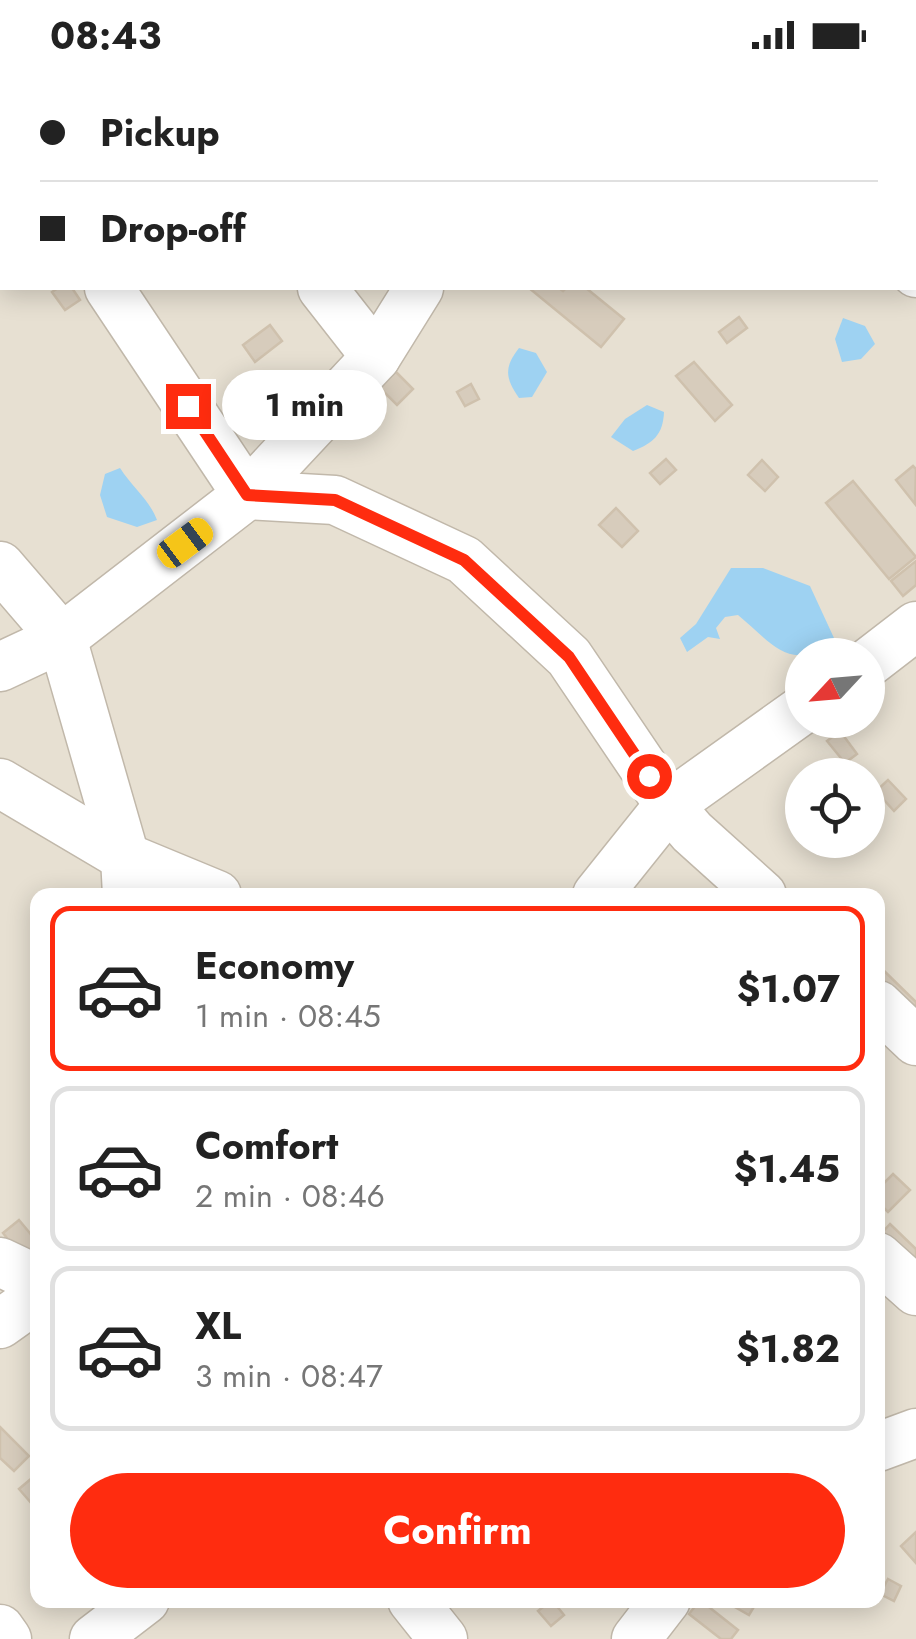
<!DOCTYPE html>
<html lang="en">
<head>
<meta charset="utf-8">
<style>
	body { margin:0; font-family:Jost,sans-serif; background:#f2f2f2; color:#222; height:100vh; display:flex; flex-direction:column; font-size:38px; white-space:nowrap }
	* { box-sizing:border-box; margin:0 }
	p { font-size:32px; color:#767676 }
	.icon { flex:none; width:55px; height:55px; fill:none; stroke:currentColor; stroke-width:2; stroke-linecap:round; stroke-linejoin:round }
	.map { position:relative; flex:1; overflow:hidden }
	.side { position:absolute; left:30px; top:818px; width:855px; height:720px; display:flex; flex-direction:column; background:#fff; border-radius:20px; box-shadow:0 5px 25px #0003 }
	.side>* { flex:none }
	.banner { position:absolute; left:0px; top:0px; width:918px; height:220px; box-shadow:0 5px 25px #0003; display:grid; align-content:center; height:220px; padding:0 40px; background:#fff }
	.needle { width:65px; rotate:244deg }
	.tools { position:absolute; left:785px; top:568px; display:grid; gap:20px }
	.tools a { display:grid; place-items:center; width:100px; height:100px; border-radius:50%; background:#fff; box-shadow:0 5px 25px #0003; font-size:50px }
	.end { position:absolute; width:45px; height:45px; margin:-22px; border:12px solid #ff2c0f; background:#fff; box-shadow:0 0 0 5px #fff }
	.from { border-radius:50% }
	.bubble { position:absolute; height:70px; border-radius:35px; background:#fff; box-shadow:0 5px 25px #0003; font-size:32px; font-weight:700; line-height:70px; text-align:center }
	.car { position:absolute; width:30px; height:60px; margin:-30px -15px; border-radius:12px; box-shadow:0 0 8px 2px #0007; background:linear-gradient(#f5c518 24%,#345 0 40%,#f5c518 0 76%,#345 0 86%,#f5c518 0) }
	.banner b { display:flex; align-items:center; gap:35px; height:95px; font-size:38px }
	.banner b+b { border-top:2px solid #e0e0e0 }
	.banner i { width:25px; height:25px; background:#222 }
	ul { padding:18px 0 0; list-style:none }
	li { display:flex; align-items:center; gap:30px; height:165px; margin:0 20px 15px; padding:0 20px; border:5px solid #e0e0e0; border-radius:20px }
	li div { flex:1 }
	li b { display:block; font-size:38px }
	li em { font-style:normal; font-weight:700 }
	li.selected { border-color:#ff2c0f }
	li>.icon { width:90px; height:90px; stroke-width:1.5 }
	.primary-button { display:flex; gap:20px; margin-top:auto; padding:20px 40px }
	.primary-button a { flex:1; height:115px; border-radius:60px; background:#ff2c0f; color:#fff; font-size:40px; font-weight:700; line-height:115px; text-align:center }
	.status { display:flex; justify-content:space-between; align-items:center; height:70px; padding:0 50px; background:#fff; direction:ltr }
	.status svg { height:28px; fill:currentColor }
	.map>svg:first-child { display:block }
</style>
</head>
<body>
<div class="status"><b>08:43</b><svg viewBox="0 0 49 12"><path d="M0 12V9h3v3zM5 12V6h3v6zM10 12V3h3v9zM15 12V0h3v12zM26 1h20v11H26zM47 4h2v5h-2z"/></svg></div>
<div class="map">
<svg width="916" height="1569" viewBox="0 0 916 1569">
	<rect width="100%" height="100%" fill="#f3eee4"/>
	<path fill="#e7e0d2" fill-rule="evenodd" d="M0 0H916V1569H0ZM2 2H915V218H2ZM802 585H868V650H802ZM802 705H868V770H802ZM38 825H878V1530H38Z"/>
	<g fill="#9ed2f2">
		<polygon points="843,248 865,256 875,274 861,289 842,292 835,269"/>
		<path d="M519 278 536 283 547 302 532 327 519 328C505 308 504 297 519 278Z"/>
		<path d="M647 335 664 342C663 365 653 373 633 381L611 367 625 349Z"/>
		<path d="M120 398C132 417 149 429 157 450L137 457 107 447 100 425 105 404Z"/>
		<path d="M731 498H763L810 516 834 568C792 606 772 573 738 545L725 547 716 558 720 569 708 567 687 582 680 568 696 554Z"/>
	</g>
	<g fill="#d7ccbc" stroke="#cfc1ad" stroke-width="2.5">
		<polygon points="58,218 72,218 80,230 65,240 52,222"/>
		<polygon points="529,218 559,218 563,221 566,218 586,218 624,249 601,277"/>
		<polygon points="739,247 747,258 727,273 719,262"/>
		<polygon points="270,255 282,271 255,292 243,275"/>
		<polygon points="694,292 732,335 715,351 676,306"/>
		<polygon points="394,300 413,319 397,335 378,316"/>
		<polygon points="471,314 479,329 465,336 457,322"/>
		<polygon points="666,389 676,400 660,414 650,403"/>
		<polygon points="762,390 778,407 765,421 748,405"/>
		<polygon points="913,396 916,399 915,434 896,410"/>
		<polygon points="853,411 916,487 889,509 826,433"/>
		<polygon points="616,438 638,461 622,477 599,455"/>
		<polygon points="916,491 916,515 903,526 891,511"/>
		<polygon points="840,661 857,684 845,693 827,671"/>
		<polygon points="888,710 906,729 894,741 876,721"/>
		<polygon points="878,895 916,932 916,947 878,923"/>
		<polygon points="893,1104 910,1120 888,1142 881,1135 878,1139 878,1119"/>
		<polygon points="19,1150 38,1173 38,1191 30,1198 3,1163"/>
		<polygon points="890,1154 916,1179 916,1195 878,1167"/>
		<polygon points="0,1357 29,1386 14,1401 0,1388"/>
		<polygon points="38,1403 38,1441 19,1419"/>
		<polygon points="916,1462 916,1493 901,1476"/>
		<polygon points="888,1509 901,1516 894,1531 880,1524"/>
		<polygon points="552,1530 564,1545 551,1556 538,1541"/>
		<polygon points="700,1530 738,1560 731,1569 721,1569 689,1544"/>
		<polygon points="730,1530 758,1530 749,1545 728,1533"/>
	</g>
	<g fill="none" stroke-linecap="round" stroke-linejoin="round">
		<g stroke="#c1b8aa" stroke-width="51">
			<g id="minor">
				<polyline points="144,0 146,2"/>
				<polyline points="698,0 701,2"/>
				<polyline points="196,2 197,0"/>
				<polyline points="627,2 630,0"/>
				<polyline points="0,59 2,63"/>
				<polyline points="915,202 916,203"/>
				<polyline points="109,218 247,425"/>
				<polyline points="322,218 376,287"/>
				<polyline points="247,425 335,430 464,490 569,587 669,735 692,762 762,825"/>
				<polyline points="0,496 62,568 125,787 127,825"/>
				<polyline points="868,593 916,556"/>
				<polyline points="0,597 62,568 247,425 376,287 419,218"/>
				<polyline points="0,713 125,787 217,825"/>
				<polyline points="597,825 669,735 802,640"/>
				<polyline points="878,935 916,971"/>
				<polyline points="878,1187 916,1221"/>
				<polyline points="0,1192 38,1210"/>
				<polyline points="0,1254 38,1227"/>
				<polyline points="878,1377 916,1363"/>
				<polyline points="412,1530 443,1569"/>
				<polyline points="0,1559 7,1569"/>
				<polyline points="94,1569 145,1530"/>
				<polyline points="636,1569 666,1530"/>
			</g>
		</g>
		<use href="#minor" stroke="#fff" stroke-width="48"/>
	</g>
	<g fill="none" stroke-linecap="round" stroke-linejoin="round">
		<polyline stroke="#ff2c0f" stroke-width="12" points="188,336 247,425 335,430 464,490 569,587 649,706"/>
	</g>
</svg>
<div class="tools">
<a><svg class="needle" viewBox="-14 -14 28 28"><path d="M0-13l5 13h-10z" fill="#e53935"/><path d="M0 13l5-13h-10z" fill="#767676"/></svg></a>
<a><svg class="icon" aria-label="locate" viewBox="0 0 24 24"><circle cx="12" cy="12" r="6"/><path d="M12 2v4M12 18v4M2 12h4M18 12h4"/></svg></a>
</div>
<i class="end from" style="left:649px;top:706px"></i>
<i class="end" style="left:188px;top:336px"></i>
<div class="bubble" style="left:222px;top:300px;width:165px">1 min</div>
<i class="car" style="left:185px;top:473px;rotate:53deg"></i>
<div class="banner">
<b><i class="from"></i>Pickup</b>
<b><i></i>Drop-off</b>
</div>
<section class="side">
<ul>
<li class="selected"><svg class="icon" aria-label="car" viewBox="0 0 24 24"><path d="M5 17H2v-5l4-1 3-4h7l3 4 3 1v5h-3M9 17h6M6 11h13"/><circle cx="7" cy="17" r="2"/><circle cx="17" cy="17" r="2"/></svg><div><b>Economy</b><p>1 min · 08:45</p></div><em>$1.07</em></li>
<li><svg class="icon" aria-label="car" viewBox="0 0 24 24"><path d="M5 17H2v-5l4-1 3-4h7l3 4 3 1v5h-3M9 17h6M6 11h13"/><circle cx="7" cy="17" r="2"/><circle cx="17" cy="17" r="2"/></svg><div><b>Comfort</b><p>2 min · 08:46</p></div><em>$1.45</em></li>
<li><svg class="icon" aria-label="car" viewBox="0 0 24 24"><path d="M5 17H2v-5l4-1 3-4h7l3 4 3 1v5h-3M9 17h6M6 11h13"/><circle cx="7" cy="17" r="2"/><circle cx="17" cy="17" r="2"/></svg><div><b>XL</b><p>3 min · 08:47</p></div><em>$1.82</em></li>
</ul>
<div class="primary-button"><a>Confirm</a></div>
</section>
</div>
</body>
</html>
